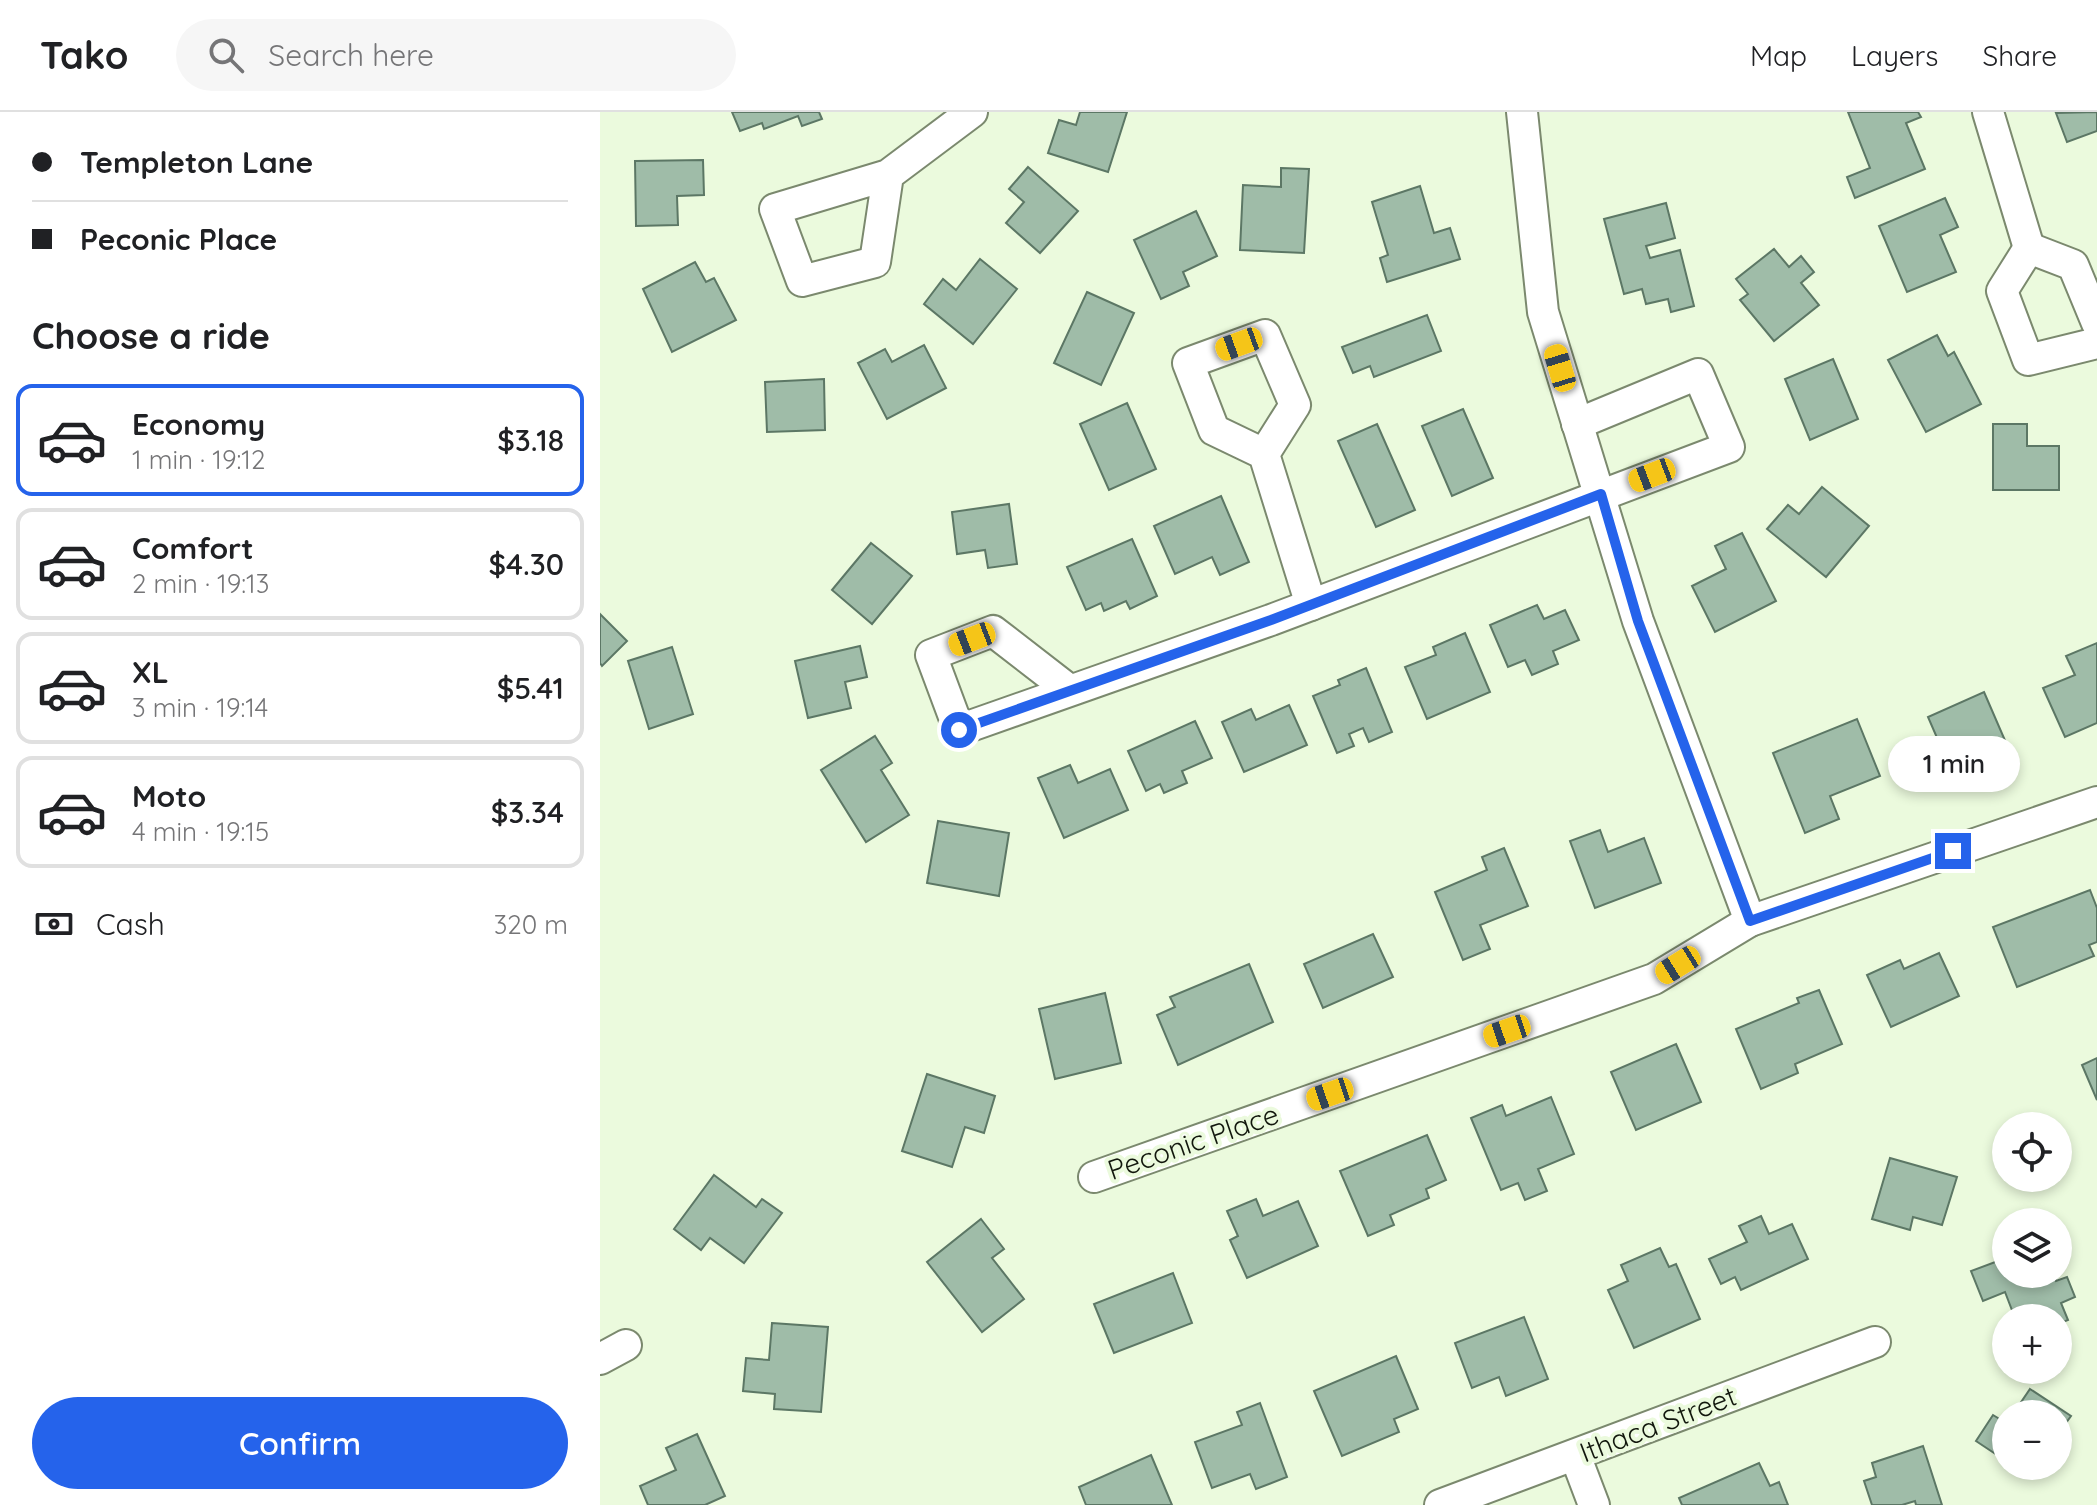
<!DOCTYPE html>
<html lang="en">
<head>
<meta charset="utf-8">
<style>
	body { margin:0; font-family:Quicksand,sans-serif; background:#f6f6f6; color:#202124; height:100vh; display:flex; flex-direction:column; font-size:30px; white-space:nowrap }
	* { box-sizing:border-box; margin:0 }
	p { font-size:26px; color:#757577 }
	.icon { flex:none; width:44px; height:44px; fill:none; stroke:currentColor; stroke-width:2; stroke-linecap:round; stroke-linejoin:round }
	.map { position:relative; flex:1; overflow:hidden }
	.drawer { display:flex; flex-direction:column; background:#fff; width:600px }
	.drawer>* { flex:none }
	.top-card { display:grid; align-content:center; height:176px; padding:0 32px; background:#fff }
	.controls { position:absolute; left:1392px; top:1000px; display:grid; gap:16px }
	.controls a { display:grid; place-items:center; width:80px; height:80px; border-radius:50%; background:#fff; box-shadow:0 4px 12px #0003; font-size:40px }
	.end { position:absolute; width:36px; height:36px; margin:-18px; border:10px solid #2563eb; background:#fff; box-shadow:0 0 0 4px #fff }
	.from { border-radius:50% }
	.bubble { position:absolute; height:56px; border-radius:28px; background:#fff; box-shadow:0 4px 12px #0003; font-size:26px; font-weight:600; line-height:56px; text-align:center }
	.car { position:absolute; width:24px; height:48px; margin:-24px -12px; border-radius:10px; box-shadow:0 0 6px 2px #0007; background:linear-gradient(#f5c518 24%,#345 0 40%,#f5c518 0 76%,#345 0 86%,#f5c518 0) }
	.top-card b { display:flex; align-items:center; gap:28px; height:76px; font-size:30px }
	.top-card b+b { border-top:2px solid #e0e0e0 }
	.top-card i { width:20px; height:20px; background:#202124 }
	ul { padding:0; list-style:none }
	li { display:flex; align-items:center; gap:24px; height:112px; margin:0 16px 12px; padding:0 16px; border:4px solid #e0e0e0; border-radius:16px }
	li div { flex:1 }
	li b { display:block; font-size:30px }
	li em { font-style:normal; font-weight:600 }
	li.current { border-color:#2563eb }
	li>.icon { width:72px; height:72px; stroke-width:1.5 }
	h2 { padding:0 32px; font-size:36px; line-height:96px }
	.pay { display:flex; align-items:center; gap:20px; height:88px; padding:0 32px; font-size:30px }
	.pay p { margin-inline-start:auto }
	.action { display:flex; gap:16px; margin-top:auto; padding:16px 32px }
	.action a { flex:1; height:92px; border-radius:48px; background:#2563eb; color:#fff; font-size:32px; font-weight:600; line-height:92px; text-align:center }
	header { display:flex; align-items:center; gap:48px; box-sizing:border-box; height:112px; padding:0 40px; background:#fff; border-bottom:2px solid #e0e0e0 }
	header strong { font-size:38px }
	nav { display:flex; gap:44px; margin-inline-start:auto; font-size:28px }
	.search { width:560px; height:72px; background:#f6f6f6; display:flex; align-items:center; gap:20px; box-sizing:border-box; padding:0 28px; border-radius:44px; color:#757577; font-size:30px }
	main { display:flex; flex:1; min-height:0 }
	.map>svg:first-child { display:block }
</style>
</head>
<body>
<header>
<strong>Tako</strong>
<div class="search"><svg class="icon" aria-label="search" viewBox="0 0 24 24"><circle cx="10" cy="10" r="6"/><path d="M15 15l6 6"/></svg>Search here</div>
<nav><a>Map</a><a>Layers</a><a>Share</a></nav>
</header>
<main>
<section class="drawer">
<div class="top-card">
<b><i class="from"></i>Templeton Lane</b>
<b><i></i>Peconic Place</b>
</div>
<h2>Choose a ride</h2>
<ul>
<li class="current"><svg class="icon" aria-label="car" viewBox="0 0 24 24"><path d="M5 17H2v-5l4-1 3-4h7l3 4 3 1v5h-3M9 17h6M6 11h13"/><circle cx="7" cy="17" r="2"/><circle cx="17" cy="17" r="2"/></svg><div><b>Economy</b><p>1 min · 19:12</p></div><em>$3.18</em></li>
<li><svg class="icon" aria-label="car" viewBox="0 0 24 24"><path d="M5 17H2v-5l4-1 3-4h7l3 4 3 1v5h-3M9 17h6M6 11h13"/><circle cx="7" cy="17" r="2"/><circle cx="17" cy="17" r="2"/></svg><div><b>Comfort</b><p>2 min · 19:13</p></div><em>$4.30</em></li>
<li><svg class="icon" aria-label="car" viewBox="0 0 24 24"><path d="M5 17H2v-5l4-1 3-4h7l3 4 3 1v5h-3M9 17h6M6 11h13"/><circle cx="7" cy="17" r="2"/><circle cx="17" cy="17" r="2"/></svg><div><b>XL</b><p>3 min · 19:14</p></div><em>$5.41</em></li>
<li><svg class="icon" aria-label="car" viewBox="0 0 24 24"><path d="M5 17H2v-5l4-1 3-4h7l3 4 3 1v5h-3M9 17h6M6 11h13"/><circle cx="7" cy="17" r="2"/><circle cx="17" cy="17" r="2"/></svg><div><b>Moto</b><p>4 min · 19:15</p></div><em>$3.34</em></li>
</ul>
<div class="pay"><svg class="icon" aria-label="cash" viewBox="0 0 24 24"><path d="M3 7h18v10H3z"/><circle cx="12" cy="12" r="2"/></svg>Cash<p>320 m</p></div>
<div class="action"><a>Confirm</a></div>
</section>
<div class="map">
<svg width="1497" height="1393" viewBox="0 0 1497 1393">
	<rect width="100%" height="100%" fill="#ebfadd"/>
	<g fill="#9fbca8" stroke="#5c7765" stroke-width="2">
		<polygon points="132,0 219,0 222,7 202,14 198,4 164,17 162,11 140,19"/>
		<polygon points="480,0 527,0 508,60 448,41 459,8 476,13"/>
		<polygon points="1248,0 1318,0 1321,5 1306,11 1325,57 1255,86 1247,65 1270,56"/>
		<polygon points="1497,0 1497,19 1467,30 1456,1"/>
		<polygon points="103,48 104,83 77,84 78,113 36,114 35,49"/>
		<polygon points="428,55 478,99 440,141 406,111 424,90 409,77"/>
		<polygon points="681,56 709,57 704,141 640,138 643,73 681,75"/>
		<polygon points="820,74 834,121 850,116 860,147 787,170 780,146 788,143 772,90"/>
		<polygon points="1345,86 1358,115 1340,123 1356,160 1307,180 1279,114"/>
		<polygon points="1066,91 1075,126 1046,134 1050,146 1080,138 1094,194 1071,200 1068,187 1046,192 1042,177 1024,182 1004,107"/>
		<polygon points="596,99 617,144 583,160 589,174 561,187 534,128"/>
		<polygon points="1174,137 1189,155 1201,144 1214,160 1201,171 1219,193 1174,229 1140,188 1148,182 1136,167"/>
		<polygon points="380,147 417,177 373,232 324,192 343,167 356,178"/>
		<polygon points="95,150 106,170 114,166 136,208 72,240 43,177"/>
		<polygon points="487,180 534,201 501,273 454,251"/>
		<polygon points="827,203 841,239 774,265 770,254 753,261 742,235"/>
		<polygon points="1337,223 1348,244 1354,240 1381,292 1326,320 1288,248"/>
		<polygon points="324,233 346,276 287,307 258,251 285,237 292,250"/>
		<polygon points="1233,247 1258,307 1210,328 1185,267"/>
		<polygon points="224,267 225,318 167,320 165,270"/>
		<polygon points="527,291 556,357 509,378 480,312"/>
		<polygon points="863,297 893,366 852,384 822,314"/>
		<polygon points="777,312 815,398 776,415 738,329"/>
		<polygon points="1393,312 1427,312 1427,334 1459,334 1459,378 1393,378"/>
		<polygon points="1222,375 1269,414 1226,465 1167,417 1188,393 1199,402"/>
		<polygon points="621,384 649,450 620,463 612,445 575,462 554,414"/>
		<polygon points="409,392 417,452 388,456 385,438 357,442 352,400"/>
		<polygon points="1142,421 1176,489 1115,520 1092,474 1126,457 1115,434"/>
		<polygon points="532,427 557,484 530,497 526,489 504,499 501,491 486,498 467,455"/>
		<polygon points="271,431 312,464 272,512 232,478"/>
		<polygon points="937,493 944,507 965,498 979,528 953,539 958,552 932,563 925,548 908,555 890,513"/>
		<polygon points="0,502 27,529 2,554 0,551"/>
		<polygon points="865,521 890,580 827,607 805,555 836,543 833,535"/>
		<polygon points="1497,531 1497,611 1465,625 1443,576 1475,563 1466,544"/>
		<polygon points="260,534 267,565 245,570 251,596 208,606 195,549"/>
		<polygon points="72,535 93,602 49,617 28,549"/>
		<polygon points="766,556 792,620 769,630 763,616 749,622 754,634 737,641 713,584 740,573 738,568"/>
		<polygon points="1384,580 1410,640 1354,665 1328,605"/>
		<polygon points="689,593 707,633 644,660 622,610 651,597 656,608"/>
		<polygon points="1257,607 1280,664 1230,684 1239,707 1205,721 1173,641"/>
		<polygon points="595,609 612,646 582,659 587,671 564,681 560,672 546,679 528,639"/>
		<polygon points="275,624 292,651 281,658 309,703 266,730 221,658"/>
		<polygon points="470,653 478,671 510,657 528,698 464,726 438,666"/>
		<polygon points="338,709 409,721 399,784 327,771"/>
		<polygon points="1000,718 1008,740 1044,726 1061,771 995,796 970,729"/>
		<polygon points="904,736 928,794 880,813 890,837 863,848 835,780 887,758 882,745"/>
		<polygon points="1490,778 1497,796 1497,830 1489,833 1494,844 1417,875 1393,815"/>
		<polygon points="773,822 793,865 723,896 704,852"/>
		<polygon points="1339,841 1359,884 1291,915 1267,863 1300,848 1304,857"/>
		<polygon points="649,852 673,910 578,953 557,903 575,895 570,885"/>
		<polygon points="1219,878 1242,932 1195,952 1198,961 1161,977 1136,917 1199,891 1197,886"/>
		<polygon points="505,881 521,951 455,967 439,897"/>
		<polygon points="1076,932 1101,990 1036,1018 1011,960"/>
		<polygon points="1497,946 1497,988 1482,953"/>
		<polygon points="327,962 395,984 384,1021 365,1015 352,1055 302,1039"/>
		<polygon points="951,985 974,1042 938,1057 947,1079 925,1088 918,1071 901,1078 871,1006 902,993 906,1004"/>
		<polygon points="827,1023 846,1068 826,1077 829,1086 790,1103 794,1113 768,1124 740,1059"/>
		<polygon points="1290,1046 1357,1065 1342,1113 1313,1105 1310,1118 1272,1107"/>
		<polygon points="114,1063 156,1095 162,1087 182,1101 144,1151 110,1126 101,1138 74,1117"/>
		<polygon points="656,1087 663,1104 698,1089 718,1134 647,1166 630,1128 638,1124 627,1099"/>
		<polygon points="1161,1104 1169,1122 1192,1112 1208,1147 1141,1178 1135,1165 1121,1172 1109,1147 1147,1130 1139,1114"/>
		<polygon points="381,1107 404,1137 392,1146 424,1187 382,1220 327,1150"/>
		<polygon points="1060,1136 1069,1155 1076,1152 1100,1207 1034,1236 1008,1178 1028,1169 1021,1153"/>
		<polygon points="1406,1146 1406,1162 1454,1162 1456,1169 1467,1165 1475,1185 1461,1191 1468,1208 1458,1212 1458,1206 1415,1206 1405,1180 1383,1189 1371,1159"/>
		<polygon points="573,1161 592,1211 514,1241 494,1192"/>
		<polygon points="924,1205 948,1267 906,1284 899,1265 872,1276 855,1231"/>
		<polygon points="172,1211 228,1215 221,1300 174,1297 175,1282 143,1279 146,1246 169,1248"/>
		<polygon points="796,1244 818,1297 794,1307 799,1320 742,1344 714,1279"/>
		<polygon points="1430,1277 1471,1304 1458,1322 1458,1302 1413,1302"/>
		<polygon points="660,1291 687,1365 656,1377 650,1362 612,1376 595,1330 642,1313 637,1300"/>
		<polygon points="1393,1303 1406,1311 1406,1349 1376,1329"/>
		<polygon points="97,1322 125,1384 105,1393 48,1393 40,1374 76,1358 66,1336"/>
		<polygon points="1323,1334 1342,1393 1316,1393 1315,1389 1302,1393 1272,1393 1264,1369 1276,1365 1272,1351"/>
		<polygon points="551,1343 572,1393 486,1393 479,1375"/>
		<polygon points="1159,1351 1170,1374 1179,1370 1188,1393 1082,1393 1079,1386"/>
	</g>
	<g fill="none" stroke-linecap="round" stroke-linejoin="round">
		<g stroke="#7b896e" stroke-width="34">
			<g id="street">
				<polyline points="922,0 943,200 1038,509 1150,809"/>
				<polyline points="1388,0 1429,136"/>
				<polyline points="288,63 275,150 202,169 175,97 288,63 372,0"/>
				<polyline points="1429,136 1402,179 1428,248 1497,231"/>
				<polyline points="1429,136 1473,153 1497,211"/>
				<polyline points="664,342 695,293 665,223 588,251 614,318 664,342 711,493"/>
				<polyline points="468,577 393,519 331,543 359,618 671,508 1129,335 1098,262 977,312"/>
				<polyline points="494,1065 1054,867 1150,809 1497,690"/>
				<polyline points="0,1247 26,1233"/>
				<polyline points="975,1343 994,1393"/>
				<polyline points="840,1393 1275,1230"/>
			</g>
		</g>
		<use href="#street" stroke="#fff" stroke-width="30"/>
	</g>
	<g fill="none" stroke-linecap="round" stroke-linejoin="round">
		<polyline stroke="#2563eb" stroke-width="10" points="359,618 671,508 1001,382 1038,509 1150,809 1353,739"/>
	</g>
	<g text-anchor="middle" stroke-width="8" stroke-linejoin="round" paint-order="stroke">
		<g font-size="28" fill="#11160c" stroke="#ebfadd">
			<text transform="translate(593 1030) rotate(-19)" y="10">Peconic Place</text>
			<text transform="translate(1058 1312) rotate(-21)" y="10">Ithaca Street</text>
		</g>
	</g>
</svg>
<div class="controls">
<a><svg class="icon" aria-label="locate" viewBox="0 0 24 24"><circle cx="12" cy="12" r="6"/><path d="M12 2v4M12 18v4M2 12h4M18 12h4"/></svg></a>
<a><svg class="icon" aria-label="layers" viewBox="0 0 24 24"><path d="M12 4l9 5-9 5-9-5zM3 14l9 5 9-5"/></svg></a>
<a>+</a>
<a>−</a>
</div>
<i class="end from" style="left:359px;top:618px"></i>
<i class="end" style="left:1353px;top:739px"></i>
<div class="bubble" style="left:1288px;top:624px;width:132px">1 min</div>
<i class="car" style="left:639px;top:232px;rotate:250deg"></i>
<i class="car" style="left:960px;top:256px;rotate:343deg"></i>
<i class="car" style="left:1052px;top:363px;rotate:249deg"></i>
<i class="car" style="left:372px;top:527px;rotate:249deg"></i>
<i class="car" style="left:1078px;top:853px;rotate:238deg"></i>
<i class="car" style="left:907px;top:919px;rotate:251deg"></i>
<i class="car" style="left:730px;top:982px;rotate:251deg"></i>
</div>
</main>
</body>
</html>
